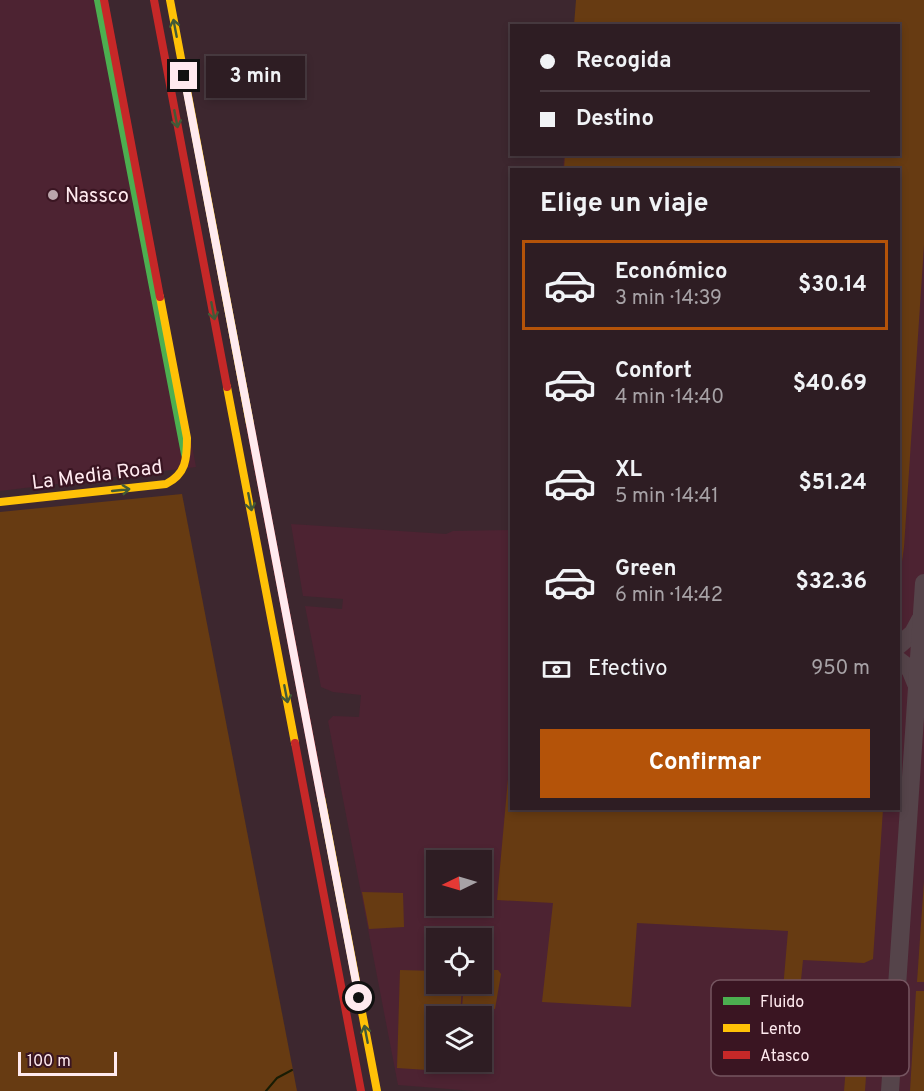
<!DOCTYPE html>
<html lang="es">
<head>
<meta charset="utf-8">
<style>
	body { margin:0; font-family:Overpass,sans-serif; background:#3a2a30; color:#f1f3f6; height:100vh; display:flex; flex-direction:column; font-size:22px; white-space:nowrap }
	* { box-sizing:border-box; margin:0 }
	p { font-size:20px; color:#a7a2a6 }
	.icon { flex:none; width:33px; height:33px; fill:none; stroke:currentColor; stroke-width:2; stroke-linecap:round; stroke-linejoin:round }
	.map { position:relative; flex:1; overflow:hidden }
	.panel { position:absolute; left:510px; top:168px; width:390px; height:642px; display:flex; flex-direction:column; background:#2e1d23; border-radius:0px; box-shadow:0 3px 9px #0003,0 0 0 2px #493b41 }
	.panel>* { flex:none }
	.top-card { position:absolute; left:510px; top:24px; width:390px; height:132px; border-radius:0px; box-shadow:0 3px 9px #0003,0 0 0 2px #493b41; display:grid; align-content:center; height:132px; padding:0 30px; background:#2e1d23 }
	.needle { width:39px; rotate:265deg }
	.tools { position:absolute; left:426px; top:850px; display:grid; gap:12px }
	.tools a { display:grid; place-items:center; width:66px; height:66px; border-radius:0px; background:#2e1d23; box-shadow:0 3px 9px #0003,0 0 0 2px #493b41; font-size:30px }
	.scale { position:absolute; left:18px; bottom:15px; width:99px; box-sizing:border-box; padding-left:6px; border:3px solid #ffeaef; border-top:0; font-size:16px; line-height:21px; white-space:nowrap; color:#ffeaef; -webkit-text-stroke:4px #3a1522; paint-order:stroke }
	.end { position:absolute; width:27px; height:27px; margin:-14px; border:8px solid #ffeaef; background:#111; box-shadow:0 0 0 3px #111 }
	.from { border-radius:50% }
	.bubble { position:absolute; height:42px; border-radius:0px; background:#2e1d23; box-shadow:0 3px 9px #0003,0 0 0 2px #493b41; font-size:20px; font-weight:700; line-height:42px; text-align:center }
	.top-card b { display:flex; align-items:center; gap:21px; height:57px; font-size:22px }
	.top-card b+b { border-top:2px solid #493b41 }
	.top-card i { width:15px; height:15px; background:#f1f3f6 }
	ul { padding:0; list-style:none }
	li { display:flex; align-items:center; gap:18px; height:90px; margin:0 12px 9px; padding:0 18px; border:3px solid transparent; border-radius:0px }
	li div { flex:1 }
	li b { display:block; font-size:22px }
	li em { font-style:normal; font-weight:700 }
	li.current { border-color:#b45309 }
	li>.icon { width:54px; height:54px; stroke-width:1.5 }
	h2 { padding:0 30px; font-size:27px; line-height:72px }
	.pay { display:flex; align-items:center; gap:15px; height:66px; padding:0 30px; font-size:22px }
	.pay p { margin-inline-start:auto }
	.cta { display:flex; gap:12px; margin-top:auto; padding:12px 30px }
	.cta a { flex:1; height:69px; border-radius:0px; background:#b45309; color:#fff; font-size:24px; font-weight:700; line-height:69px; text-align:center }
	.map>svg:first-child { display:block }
</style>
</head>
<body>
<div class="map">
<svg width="924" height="1091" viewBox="0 0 924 1091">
	<rect width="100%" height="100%" fill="#3d272f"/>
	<g fill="#4d2332" fill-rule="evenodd">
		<polygon points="0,0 108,0 196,467 0,491"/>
		<path d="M924 0V1091H474L398 1085 328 721 333 716 359 717 361 695 333 692 321 687 305 606 342 609 343 599 303 596 291 524 446 534 453 531 511 530 512 808H898V170L563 169 564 154H898V26ZM436 861H482V906H436ZM436 939H482V984H436ZM436 1017H482V1062H436Z"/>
	</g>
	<g fill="#673b12">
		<polygon points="576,0 924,0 924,245 904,547 899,583 898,170 564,169 565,154 898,154 898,26 574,25"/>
		<polygon points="182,494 297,1091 0,1091 0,512"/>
		<polygon points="511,746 512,808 883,809 873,959 864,963 803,960 800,990 783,989 788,931 637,923 631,1007 542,1002 553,903 497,900"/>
		<polygon points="924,881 924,982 917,982"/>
		<polygon points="362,892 403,893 404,927 369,929"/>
		<polygon points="400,970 436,971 436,984 462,984 460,1017 436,1017 436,1062 458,1062 458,1072 397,1068"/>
		<polygon points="482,970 498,970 501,974 495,1009 462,1007 464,984 482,984"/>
		<polygon points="916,991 924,991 924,1091 910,1091"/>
		<polygon points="858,1013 870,1017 865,1091 844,1091 849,1030"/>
	</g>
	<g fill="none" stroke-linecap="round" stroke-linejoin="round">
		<polyline stroke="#181c04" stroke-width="2" points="266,1091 277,1078 292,1070"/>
		<g stroke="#55444a" stroke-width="18">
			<polyline points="898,646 913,633 920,620"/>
			<polyline points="898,660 910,669 917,686"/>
			<polyline points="890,1091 924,583"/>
		</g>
		<polyline stroke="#4caf50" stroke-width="8" points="98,0 185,454"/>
		<g stroke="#ffc107" stroke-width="8">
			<polyline points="170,0 250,424"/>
			<polyline points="227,387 295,743"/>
			<path d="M0 502 166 484C186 474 187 459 187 438L160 297"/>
			<polyline points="321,797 377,1091"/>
		</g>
		<g stroke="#c62828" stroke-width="8">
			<polyline points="104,0 160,297"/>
			<polyline points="154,0 227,387"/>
			<polyline points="250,424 321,797"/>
			<polyline points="295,743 361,1091"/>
		</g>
	</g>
	<defs><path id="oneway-shaft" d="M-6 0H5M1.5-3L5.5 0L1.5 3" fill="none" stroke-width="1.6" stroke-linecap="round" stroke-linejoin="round" transform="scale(1.5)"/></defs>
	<g stroke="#425a37">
		<use href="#oneway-shaft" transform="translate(175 28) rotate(-101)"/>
		<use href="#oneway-shaft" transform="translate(176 119) rotate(79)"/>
		<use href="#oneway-shaft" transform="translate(213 311) rotate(79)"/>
		<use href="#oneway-shaft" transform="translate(121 490) rotate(-6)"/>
		<use href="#oneway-shaft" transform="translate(250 502) rotate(79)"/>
		<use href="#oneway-shaft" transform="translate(286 694) rotate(79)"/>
		<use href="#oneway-shaft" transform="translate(366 1034) rotate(-101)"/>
	</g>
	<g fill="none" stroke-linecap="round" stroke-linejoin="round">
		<polyline stroke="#ffeaef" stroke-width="8" points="184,76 359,998"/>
	</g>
	<circle fill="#bba6ac" stroke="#3a1522" stroke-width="2" cx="53" cy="195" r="6"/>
	<g text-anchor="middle" stroke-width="4.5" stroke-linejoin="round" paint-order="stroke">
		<g font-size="20" fill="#ffeaef" stroke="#3a1522" text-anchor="start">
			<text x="65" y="202">Nassco</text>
		</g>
		<g font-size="20" fill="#ffeaef" stroke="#3a1522">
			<text transform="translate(97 474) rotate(-7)" y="7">La Media Road</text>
		</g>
	</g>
	<rect x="711" y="980" width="198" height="96" rx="9" fill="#3a1522" stroke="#755560" stroke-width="1.5"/>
	<rect x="723" y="997" width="27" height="8" fill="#4caf50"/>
	<rect x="723" y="1024" width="27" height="8" fill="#ffc107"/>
	<rect x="723" y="1051" width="27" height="8" fill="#c62828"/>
	<g font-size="16" fill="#ffeaef">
		<text x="760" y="1007">Fluido</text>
		<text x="760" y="1034">Lento</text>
		<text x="760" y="1061">Atasco</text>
	</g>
</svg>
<div class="tools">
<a><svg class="needle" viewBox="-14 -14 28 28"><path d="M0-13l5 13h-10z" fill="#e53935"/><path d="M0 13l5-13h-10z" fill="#a7a2a6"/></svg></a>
<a><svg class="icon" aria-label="locate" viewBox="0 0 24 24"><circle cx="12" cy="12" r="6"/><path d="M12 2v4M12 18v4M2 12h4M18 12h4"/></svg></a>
<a><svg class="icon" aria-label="layers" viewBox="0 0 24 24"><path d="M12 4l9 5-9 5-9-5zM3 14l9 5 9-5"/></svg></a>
</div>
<div class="scale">100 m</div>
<i class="end from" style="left:359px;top:998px"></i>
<i class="end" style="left:184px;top:76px"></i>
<div class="bubble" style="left:206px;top:56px;width:99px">3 min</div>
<div class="top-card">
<b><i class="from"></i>Recogida</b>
<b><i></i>Destino</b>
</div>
<section class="panel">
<h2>Elige un viaje</h2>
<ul>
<li class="current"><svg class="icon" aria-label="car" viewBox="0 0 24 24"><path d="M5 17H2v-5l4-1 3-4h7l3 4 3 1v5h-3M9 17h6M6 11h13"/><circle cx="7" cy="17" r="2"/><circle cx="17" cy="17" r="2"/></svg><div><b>Económico</b><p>3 min · 14:39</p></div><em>$30.14</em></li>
<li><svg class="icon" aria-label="car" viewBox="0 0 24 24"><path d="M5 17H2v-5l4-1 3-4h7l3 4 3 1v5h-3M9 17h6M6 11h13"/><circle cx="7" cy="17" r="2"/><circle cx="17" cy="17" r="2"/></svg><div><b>Confort</b><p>4 min · 14:40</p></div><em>$40.69</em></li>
<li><svg class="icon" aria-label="car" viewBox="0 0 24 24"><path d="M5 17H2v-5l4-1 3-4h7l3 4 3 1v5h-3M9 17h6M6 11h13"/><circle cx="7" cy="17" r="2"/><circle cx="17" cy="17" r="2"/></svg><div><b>XL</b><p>5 min · 14:41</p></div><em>$51.24</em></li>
<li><svg class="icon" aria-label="car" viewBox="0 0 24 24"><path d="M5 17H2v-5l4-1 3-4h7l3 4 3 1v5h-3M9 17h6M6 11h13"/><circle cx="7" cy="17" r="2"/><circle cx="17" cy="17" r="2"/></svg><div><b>Green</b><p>6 min · 14:42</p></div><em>$32.36</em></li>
</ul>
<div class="pay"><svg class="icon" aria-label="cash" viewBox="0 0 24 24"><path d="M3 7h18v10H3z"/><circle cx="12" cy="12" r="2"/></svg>Efectivo<p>950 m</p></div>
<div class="cta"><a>Confirmar</a></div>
</section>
</div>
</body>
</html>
